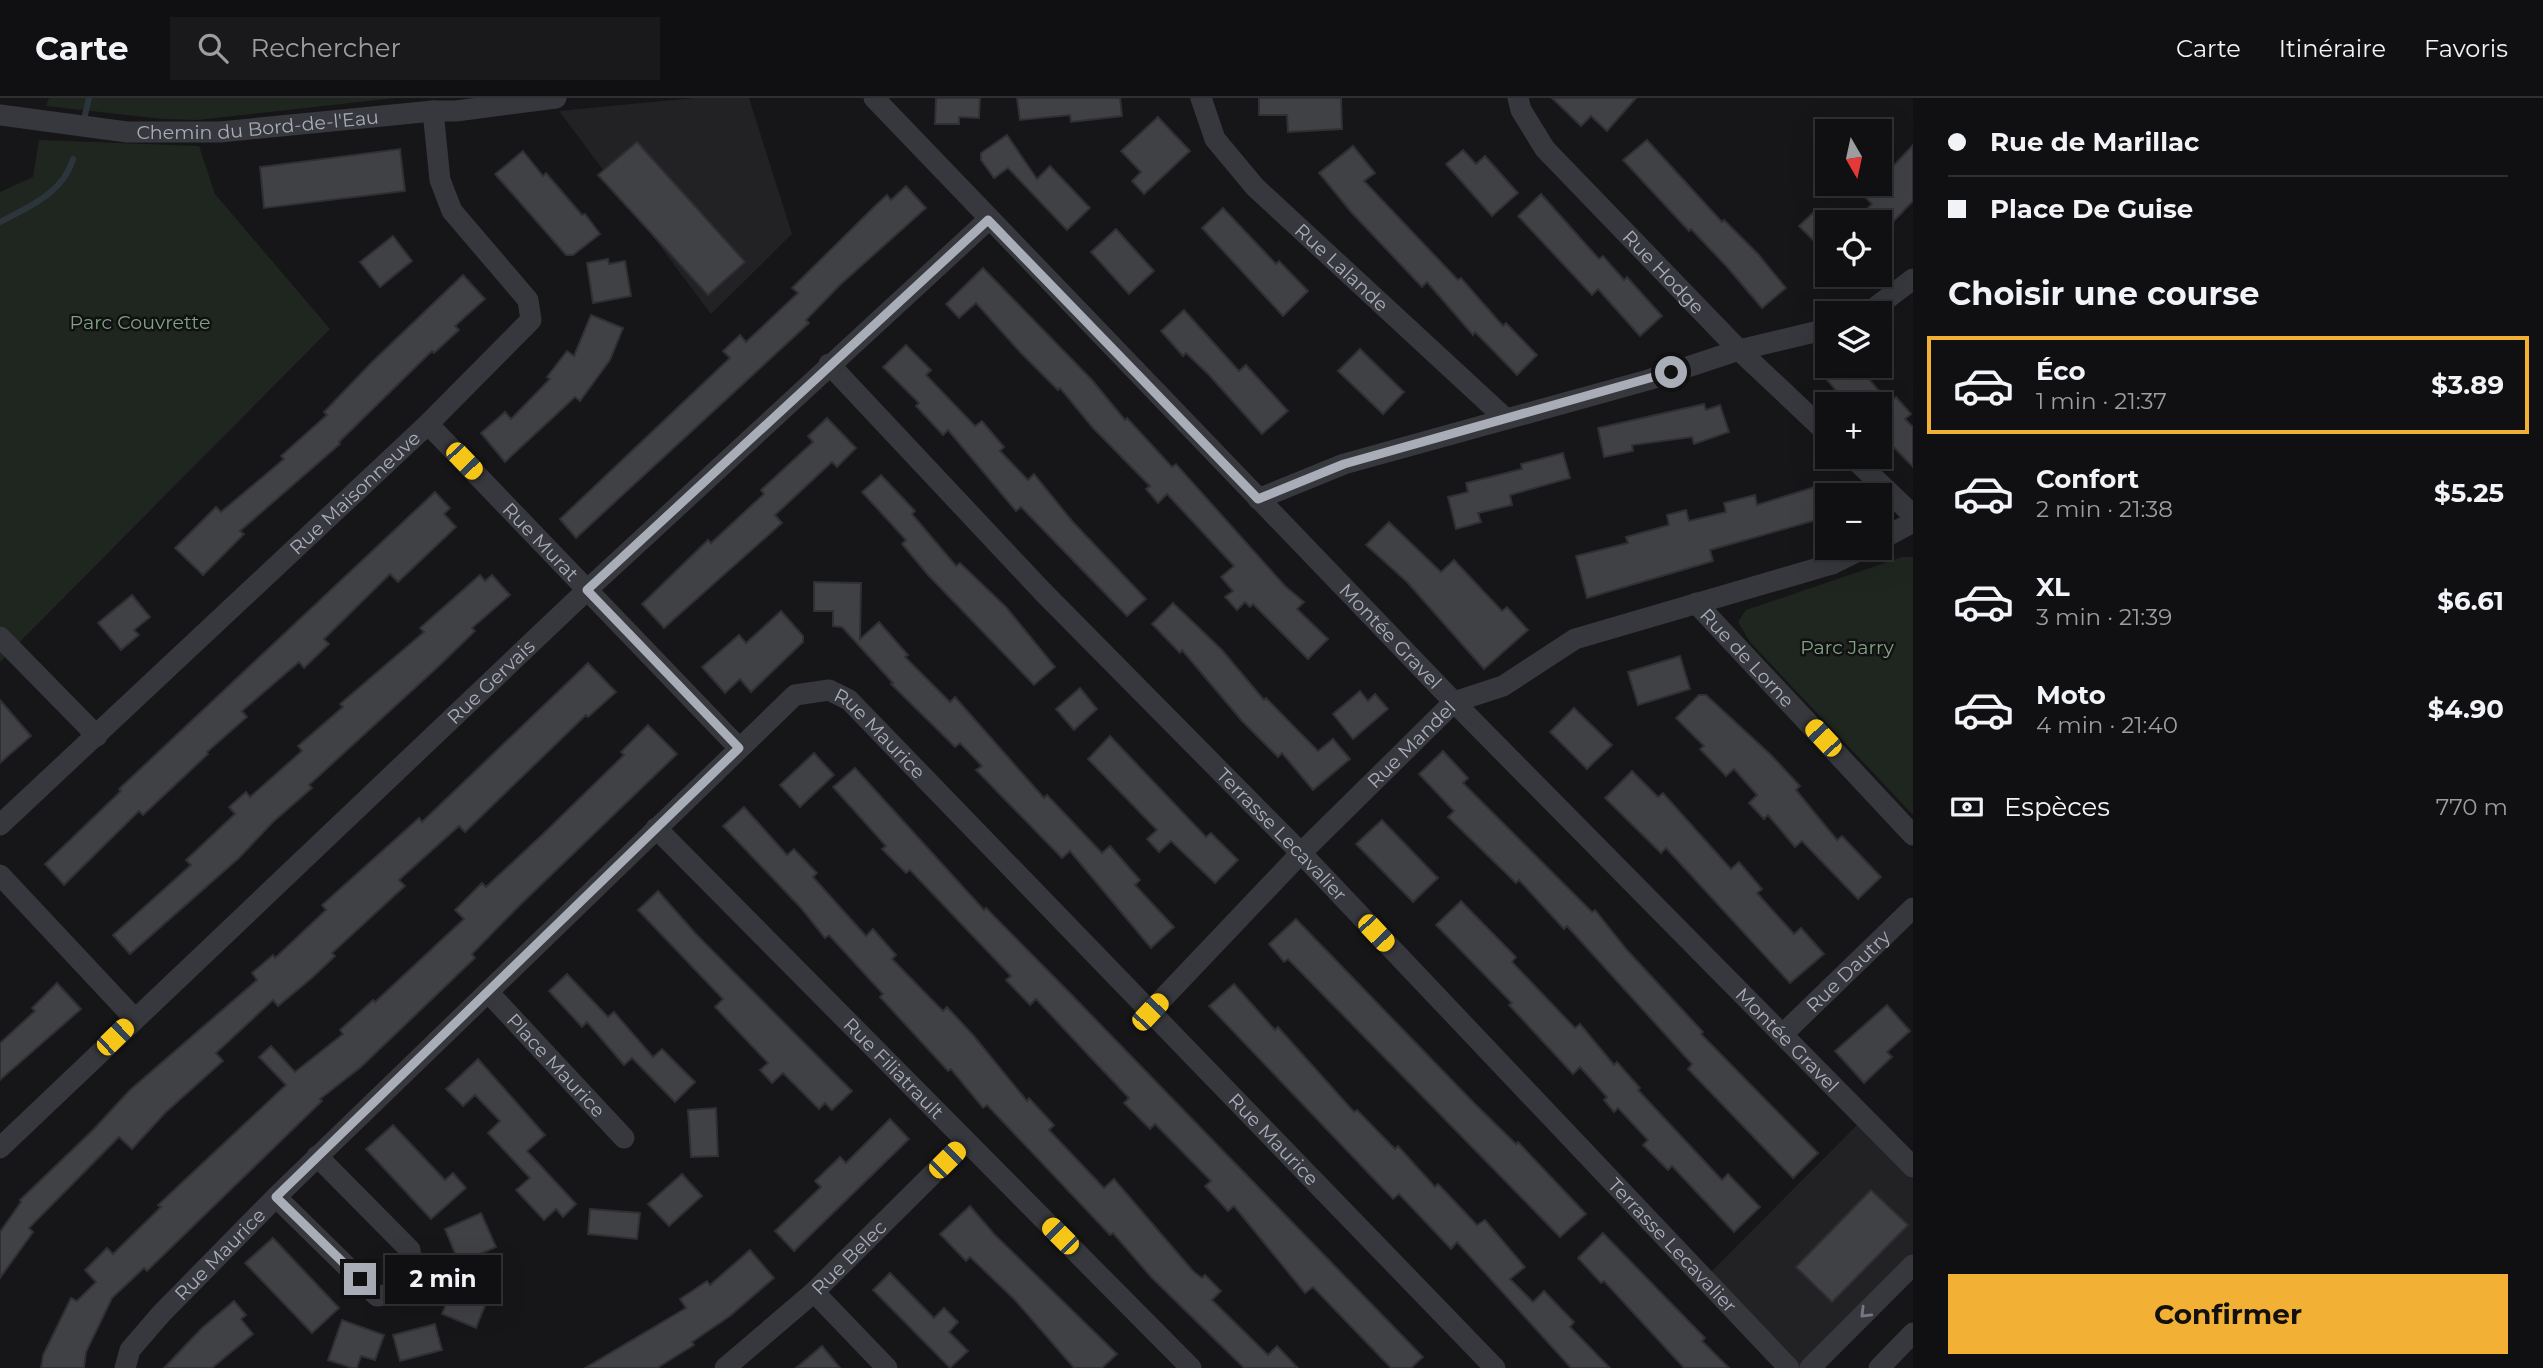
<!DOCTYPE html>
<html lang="fr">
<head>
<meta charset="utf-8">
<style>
	body { margin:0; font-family:Montserrat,sans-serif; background:#19191b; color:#f1f3f6; height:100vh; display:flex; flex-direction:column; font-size:26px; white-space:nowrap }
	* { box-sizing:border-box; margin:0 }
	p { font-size:23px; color:#9c9d9f }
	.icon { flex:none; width:38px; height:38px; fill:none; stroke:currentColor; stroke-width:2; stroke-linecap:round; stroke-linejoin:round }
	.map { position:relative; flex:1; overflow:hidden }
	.details { display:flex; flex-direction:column; background:#101012; width:630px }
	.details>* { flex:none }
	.hud { display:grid; align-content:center; height:154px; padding:0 35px; background:#101012 }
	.needle { width:46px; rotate:171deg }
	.controls { position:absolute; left:1815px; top:21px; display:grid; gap:14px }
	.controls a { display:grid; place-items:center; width:77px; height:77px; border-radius:0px; background:#101012; box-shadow:0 7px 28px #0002,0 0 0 2px #303032; font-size:35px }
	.end { position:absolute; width:32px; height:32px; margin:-16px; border:9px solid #a8adb8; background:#111; box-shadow:0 0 0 4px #111 }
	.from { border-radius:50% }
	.bubble { position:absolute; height:49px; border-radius:0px; background:#101012; box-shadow:0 7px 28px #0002,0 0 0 2px #303032; font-size:23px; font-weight:700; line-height:49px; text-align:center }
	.car { position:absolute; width:21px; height:42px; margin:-21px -10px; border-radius:9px; box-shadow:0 0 5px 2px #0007; background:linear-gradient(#f5c518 24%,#345 0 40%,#f5c518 0 76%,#345 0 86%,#f5c518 0) }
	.hud b { display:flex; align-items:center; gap:24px; height:66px; font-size:26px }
	.hud b+b { border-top:2px solid #303032 }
	.hud i { width:18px; height:18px; background:#f1f3f6 }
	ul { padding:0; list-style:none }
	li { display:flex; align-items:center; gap:21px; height:98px; margin:0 14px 10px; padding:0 21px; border:4px solid transparent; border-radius:0px }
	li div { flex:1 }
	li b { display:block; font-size:26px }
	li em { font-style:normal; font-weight:700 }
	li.on { border-color:#f2b134 }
	li>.icon { width:63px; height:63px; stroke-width:1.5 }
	h2 { padding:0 35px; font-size:32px; line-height:84px }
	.pay { display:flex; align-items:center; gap:18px; height:77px; padding:0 35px; font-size:26px }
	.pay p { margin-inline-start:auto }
	.action { display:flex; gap:14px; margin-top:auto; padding:14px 35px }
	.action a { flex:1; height:80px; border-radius:0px; background:#f2b134; color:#111; font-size:28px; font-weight:700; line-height:80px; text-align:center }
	header { display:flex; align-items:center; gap:42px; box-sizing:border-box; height:98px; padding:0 35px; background:#101012; border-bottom:2px solid #303032 }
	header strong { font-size:33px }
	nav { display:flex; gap:38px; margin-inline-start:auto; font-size:24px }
	.search { width:490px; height:63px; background:#19191b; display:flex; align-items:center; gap:18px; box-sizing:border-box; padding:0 24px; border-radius:0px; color:#9c9d9f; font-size:26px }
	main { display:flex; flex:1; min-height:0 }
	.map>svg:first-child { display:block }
</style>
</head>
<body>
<header>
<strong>Carte</strong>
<div class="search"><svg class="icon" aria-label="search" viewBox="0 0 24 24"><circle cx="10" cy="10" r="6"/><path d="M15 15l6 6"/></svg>Rechercher</div>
<nav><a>Carte</a><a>Itinéraire</a><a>Favoris</a></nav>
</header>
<main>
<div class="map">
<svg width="1913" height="1270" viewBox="0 0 1913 1270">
	<rect width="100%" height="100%" fill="#161618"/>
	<g fill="#222225">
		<polygon points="694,0 749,0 792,136 711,216 559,13"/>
		<polygon points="1865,1019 1913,1069 1913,1167 1810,1270 1789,1270 1704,1181"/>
	</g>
	<g fill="#1e261f">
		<polygon points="49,0 395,0 198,22 163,21 46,8"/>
		<polygon points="39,42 199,48 215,96 330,231 0,564 0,94 33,79"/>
		<polygon points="1902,459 1913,459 1913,717 1750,544 1738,524 1746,512"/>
	</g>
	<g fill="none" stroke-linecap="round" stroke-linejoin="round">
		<g stroke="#2c353c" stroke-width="6">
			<polyline points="85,17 89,0"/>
			<path d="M0 124C29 109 63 95 73 61"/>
		</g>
	</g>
	<g fill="#404145" stroke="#303034" stroke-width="2">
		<polygon points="936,0 980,0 979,20 959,19 959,26 935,26"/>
		<polygon points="1017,0 1120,0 1122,18 1071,24 1070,17 1020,22"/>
		<polygon points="1259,0 1341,0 1342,31 1288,34 1287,17 1259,17"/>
		<polygon points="1552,0 1636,0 1607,33 1591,18 1581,28"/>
		<polygon points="1158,19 1190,53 1144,96 1132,83 1141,74 1121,53"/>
		<polygon points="1007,37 1037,81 1050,68 1090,110 1067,132 1008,70 994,80 981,62 981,55"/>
		<polygon points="1647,42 1722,124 1724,122 1758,156 1786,190 1762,210 1728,170 1691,131 1689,133 1623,62"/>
		<polygon points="637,44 745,164 708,197 598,77"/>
		<polygon points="1913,47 1913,103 1893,124 1853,124 1872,106 1864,98 1880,86 1880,82"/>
		<polygon points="1353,48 1375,75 1364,83 1458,182 1461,180 1503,228 1506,225 1537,257 1517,277 1475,234 1473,237 1427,184 1422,189 1351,114 1319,75"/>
		<polygon points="400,51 405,93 264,110 260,69"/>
		<polygon points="1463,52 1476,66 1485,58 1518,95 1492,118 1446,66"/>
		<polygon points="523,53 543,78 546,75 582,117 585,116 600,136 573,157 566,157 495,76"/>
		<polygon points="906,88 926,110 841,186 806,222 809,225 576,440 560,421 730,260 723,253 740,237 746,244 798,195 792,190 875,108 887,97 891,102"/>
		<polygon points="1541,96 1599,161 1603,158 1624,182 1627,179 1662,218 1640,238 1598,191 1592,197 1518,118"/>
		<polygon points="1223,110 1276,166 1279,163 1308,193 1283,218 1202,130"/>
		<polygon points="1816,112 1827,124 1827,156 1799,128"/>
		<polygon points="1116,131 1154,173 1129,196 1091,154"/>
		<polygon points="393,138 412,163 380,189 360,164"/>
		<polygon points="608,161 609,166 625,163 631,198 593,205 587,165"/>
		<polygon points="983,170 1092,282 1125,322 1127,320 1172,369 1176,366 1285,488 1304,504 1297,511 1328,541 1308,561 1253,506 1250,509 1245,504 1237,512 1225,499 1233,493 1221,479 1234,468 1167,396 1158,405 1146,391 1150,388 1093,330 1060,290 1058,292 1021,255 976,205 959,220 946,206"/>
		<polygon points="463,177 485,201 455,228 459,232 434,255 432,253 339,344 340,346 240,433 244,436 203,477 175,450 216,409 221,414 284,361 281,358 327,317 324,314 372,264"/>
		<polygon points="1184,212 1239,273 1246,267 1288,313 1262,336 1209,277 1186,255 1183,258 1161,233"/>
		<polygon points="591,217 623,230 610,262 580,303 575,299 505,364 481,335 505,314 511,321 550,281 547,279 567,253 574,258"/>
		<polygon points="906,247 931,272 926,277 975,328 982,323 1004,349 1000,353 1028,382 1034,376 1072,423 1146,501 1127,518 1021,409 1016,413 948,332 943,337 916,308 919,305 883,269"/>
		<polygon points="1360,251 1404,294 1383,316 1338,273"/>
		<polygon points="1834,268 1858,268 1889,305 1896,299 1911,316 1905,321 1913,329 1913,369 1880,335 1880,306 1847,306 1823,277"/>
		<polygon points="1704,306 1706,312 1720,307 1729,334 1694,346 1692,339 1632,347 1633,353 1604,359 1598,330"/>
		<polygon points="827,320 856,350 837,369 832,364 775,417 782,425 664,530 642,506 708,442 711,445 764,396 761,392 813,344 808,338"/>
		<polygon points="1563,355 1570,380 1510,397 1512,407 1478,415 1481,424 1456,431 1448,399 1468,394 1466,385 1522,371 1521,366"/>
		<polygon points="881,377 915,413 912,416 956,468 960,465 1006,509 1055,569 1034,587 928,477 902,446 906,442 862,394"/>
		<polygon points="1827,385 1827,419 1710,452 1713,463 1587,500 1576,458 1628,445 1626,439 1669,427 1667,417 1686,412 1689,423 1726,414 1724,405 1755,397 1757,407"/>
		<polygon points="435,394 450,410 444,416 456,429 398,484 390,476 324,541 329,546 304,570 299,564 242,613 247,619 207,654 208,656 143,717 139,713 64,787 45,766 121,693 119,691"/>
		<polygon points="1389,424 1441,474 1454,462 1502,513 1507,509 1528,532 1484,571 1407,484 1366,447"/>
		<polygon points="480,477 485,483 492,477 510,497 472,530 475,533 440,567 309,687 312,690 273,724 239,760 130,856 113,837 191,767 186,762 235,716 229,709 246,694 250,699 302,653 298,648 343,609 340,606 424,534 420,530"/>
		<polygon points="814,484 861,485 860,541 879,524 908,557 905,559 950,604 955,599 1044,700 1047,697 1102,755 1110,748 1140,782 1135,787 1174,829 1151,850 1070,753 1062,760 976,672 982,668 960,645 955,649 891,586 893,585 842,529 833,528 833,513 814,513"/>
		<polygon points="132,497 150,519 134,532 139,537 121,552 98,525"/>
		<polygon points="1173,505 1222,552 1264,602 1266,600 1318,653 1333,641 1350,661 1313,692 1282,655 1278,659 1242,623 1182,552 1180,555 1152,526"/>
		<polygon points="781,513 803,538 803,544 751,594 740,581 725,595 702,569 739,537 746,545"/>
		<polygon points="1680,558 1690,591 1638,607 1628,574"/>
		<polygon points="588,565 616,594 588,619 586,617 465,734 459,728 399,782 405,788 332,855 335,858 313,879 278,908 273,902 216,955 223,963 165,1015 132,1051 119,1039 29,1130 33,1134 0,1180 0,1134 21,1104 20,1102 93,1032 130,992 257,882 252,875 273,857 275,860 326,812 322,807 419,720 422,724"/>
		<polygon points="1080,590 1097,611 1074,632 1056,611"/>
		<polygon points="1360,593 1368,603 1375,596 1388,611 1353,641 1333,616"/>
		<polygon points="1699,597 1706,597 1771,657 1800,688 1796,692 1837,742 1842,738 1881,779 1858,801 1802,743 1795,749 1768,717 1764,721 1749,705 1757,697 1734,671 1726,678 1700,651 1704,648 1676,620"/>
		<polygon points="0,602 31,638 0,665"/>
		<polygon points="1574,610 1612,647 1587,671 1550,634"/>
		<polygon points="648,627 677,656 519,808 472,856 475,860 361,969 320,1001 322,1003 147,1173 144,1170 112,1200 86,1254 84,1270 41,1270 43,1257 71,1200 77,1203 96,1184 85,1172 107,1150 113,1156 161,1109 158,1107 286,987 259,959 271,948 295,974 343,936 340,932 373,902 375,904 464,821 455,812 482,785 486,789 543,736 624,657 621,654"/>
		<polygon points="1110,638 1206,739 1211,735 1238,762 1215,785 1171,743 1159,754 1147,741 1157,732 1088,661"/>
		<polygon points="1443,653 1468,680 1463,685 1592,814 1595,812 1627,852 1703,934 1701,936 1818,1055 1793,1080 1688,971 1692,966 1567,828 1564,831 1519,782 1516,785 1448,719 1454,713 1419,676"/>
		<polygon points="814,655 834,677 800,709 780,687"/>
		<polygon points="855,670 984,812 986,810 1069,894 1423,1259 1411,1270 1391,1270 1313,1189 1305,1195 1234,1108 1228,1113 1205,1088 1211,1083 1155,1026 1150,1031 1124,1005 1129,1000 1091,960 1036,901 1030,907 1006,882 1011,878 910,772 906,775 882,751 886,748 833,689"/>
		<polygon points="1632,673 1658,699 1663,695 1731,771 1739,764 1762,791 1757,795 1794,836 1801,830 1824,856 1790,885 1666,750 1661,755 1605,700"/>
		<polygon points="744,709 787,757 794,751 817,775 813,779 866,838 873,831 896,857 892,861 943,913 947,909 973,937 1027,1003 1029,1000 1054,1027 1049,1032 1104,1090 1114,1081 1193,1173 1202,1180 1205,1177 1221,1193 1212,1202 1268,1257 1277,1248 1298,1270 1244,1270 1151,1179 1113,1135 1110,1137 987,1007 983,1010 951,971 948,973 880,899 883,896 829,837 825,840 801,810 723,728"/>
		<polygon points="1382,722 1438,780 1413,804 1356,746"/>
		<polygon points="658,793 696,836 852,993 832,1012 825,1005 819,1011 783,975 772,985 760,972 768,965 715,909 723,901 638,812"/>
		<polygon points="1461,803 1516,859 1512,864 1575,930 1580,926 1614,967 1617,964 1640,990 1638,992 1722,1082 1728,1076 1760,1109 1734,1134 1672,1068 1668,1072 1643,1047 1648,1042 1618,1010 1614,1014 1604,1002 1607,999 1580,969 1573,976 1509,907 1512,905 1436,827"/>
		<polygon points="1296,821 1475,1006 1516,1046 1518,1044 1586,1116 1560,1139 1288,861 1284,864 1269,846"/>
		<polygon points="567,876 608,919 614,914 653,959 662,951 695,984 675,1004 632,960 624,967 587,924 582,929 549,893"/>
		<polygon points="57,885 81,911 0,982 0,945 35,913 32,910"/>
		<polygon points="1234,886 1275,932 1278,929 1354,1014 1357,1012 1395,1051 1398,1048 1435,1089 1438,1086 1477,1127 1485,1122 1525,1169 1510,1181 1533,1204 1544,1193 1574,1224 1570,1229 1610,1270 1571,1270 1457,1144 1451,1151 1399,1096 1393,1101 1209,908"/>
		<polygon points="1887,907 1910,933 1887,954 1892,959 1864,985 1835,953"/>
		<polygon points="478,961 545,1037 527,1053 576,1106 563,1119 556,1111 544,1122 516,1092 530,1080 488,1035 500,1023 475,997 463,1008 446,991"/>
		<polygon points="716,1010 718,1058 691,1059 688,1012"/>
		<polygon points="890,1021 909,1041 794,1153 775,1133 821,1089 815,1083 840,1059 846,1065"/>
		<polygon points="393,1027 445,1082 453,1075 466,1090 431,1121 366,1051"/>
		<polygon points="682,1076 702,1098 669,1128 648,1106"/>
		<polygon points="1871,1092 1908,1127 1832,1204 1796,1169"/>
		<polygon points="970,1108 994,1136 1117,1256 1102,1270 1074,1270 1014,1201 970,1159 966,1163 940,1136"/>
		<polygon points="590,1111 640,1115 637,1141 588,1136"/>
		<polygon points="481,1115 496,1149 459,1165 445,1131"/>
		<polygon points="1603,1135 1705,1240 1702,1243 1729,1270 1684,1270 1604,1183 1601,1185 1578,1160"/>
		<polygon points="273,1140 339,1210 312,1235 245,1165"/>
		<polygon points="750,1152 774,1180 730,1218 692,1244 694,1247 657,1270 585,1270 686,1210 680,1201 707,1183 710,1187"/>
		<polygon points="459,1175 478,1182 474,1191 489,1198 476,1230 442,1216"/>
		<polygon points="890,1175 934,1220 944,1210 958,1224 949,1234 968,1253 950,1270 873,1192"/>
		<polygon points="234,1203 246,1217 241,1221 253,1236 212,1270 164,1270 202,1230"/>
		<polygon points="342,1222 384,1237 375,1262 361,1258 357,1270 352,1270 328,1262"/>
		<polygon points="435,1226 442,1252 400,1263 393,1237"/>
		<polygon points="822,1248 840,1270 796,1270"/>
	</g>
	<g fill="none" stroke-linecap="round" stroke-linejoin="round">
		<g stroke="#37383d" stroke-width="21">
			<path id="s1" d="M874 0 1454 604 1913 1069"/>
			<path id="s2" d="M1201 0 1215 41 1255 89 1506 321"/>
			<path id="s3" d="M1518 0 1521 12 1545 51 1739 252 1827 335"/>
			<path id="s4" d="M0 17 127 34H220L433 13H456L556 0"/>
			<polyline points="1868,215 1913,181"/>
			<path id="s5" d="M829 266 1043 494 1301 755 1789 1270"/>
			<path id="s6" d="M428 326 739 650"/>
			<polyline points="1852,359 1913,417"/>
			<polyline points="1258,401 1344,366 1648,282 1739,252 1827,231"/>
			<polyline points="1880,442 1913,424"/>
			<path id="s7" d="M1696 505 1913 737"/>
			<polyline points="0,539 97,638"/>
			<path id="s8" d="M0 727 428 326 531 222 528 202 452 113 440 82 433 13"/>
			<path id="s9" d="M656 730 1191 1270"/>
			<polyline points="0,777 134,920"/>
			<path id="s10" d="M488 894 624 1040"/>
			<path id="s11" d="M1150 914 1301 755 1454 604 1503 588 1575 541 1832 466 1864 450"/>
			<path id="s12" d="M1784 935 1913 810"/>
			<path id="s13" d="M0 1050 587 492 988 122"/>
			<polyline points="276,1099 377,1198 402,1195 413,1179 410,1152 317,1058"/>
			<polyline points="814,1194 887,1270"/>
			<path id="s14" d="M125 1270 130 1252 161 1216 276 1099 795 597 829 592 849 602 1495 1270"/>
			<path id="s15" d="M725 1270 814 1194 966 1043"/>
			<polyline points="1810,1270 1913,1167"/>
			<polyline points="1879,1270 1913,1235"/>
		</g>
	</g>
	<defs><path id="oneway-chevron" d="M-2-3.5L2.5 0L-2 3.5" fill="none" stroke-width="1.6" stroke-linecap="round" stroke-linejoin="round" transform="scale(1.75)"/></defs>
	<use stroke="#757881" href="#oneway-chevron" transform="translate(1865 1215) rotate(135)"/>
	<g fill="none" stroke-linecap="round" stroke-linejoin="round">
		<polyline stroke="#a8adb8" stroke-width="9" points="360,1181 276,1099 739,650 587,492 988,122 1258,401 1344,366 1671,274"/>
	</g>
	<g text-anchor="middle" stroke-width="5" stroke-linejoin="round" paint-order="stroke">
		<g font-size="19" fill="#a8adb8" stroke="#111113">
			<text dy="7" stroke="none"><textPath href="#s4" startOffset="259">Chemin du Bord-de-l'Eau</textPath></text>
			<text dy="7" stroke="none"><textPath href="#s2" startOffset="224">Rue Lalande</textPath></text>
			<text dy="7" stroke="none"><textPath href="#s3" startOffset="229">Rue Hodge</textPath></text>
			<text dy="7" stroke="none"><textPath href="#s8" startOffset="486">Rue Maisonneuve</textPath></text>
			<text dy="7" stroke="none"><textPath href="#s6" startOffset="163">Rue Murat</textPath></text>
			<text dy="7" stroke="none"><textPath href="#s1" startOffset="746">Montée Gravel</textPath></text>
			<text dy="7" stroke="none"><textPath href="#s7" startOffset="75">Rue de Lorne</textPath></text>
			<text dy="7" stroke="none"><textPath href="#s13" startOffset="677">Rue Gervais</textPath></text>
			<text dy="7" stroke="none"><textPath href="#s14" startOffset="1054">Rue Maurice</textPath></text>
			<text dy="7" stroke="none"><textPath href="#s11" startOffset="374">Rue Mandel</textPath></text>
			<text dy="7" stroke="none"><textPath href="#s5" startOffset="653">Terrasse Lecavalier</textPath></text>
			<text dy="7" stroke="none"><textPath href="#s12" startOffset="89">Rue Dautry</textPath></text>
			<text dy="7" stroke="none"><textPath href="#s1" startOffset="1312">Montée Gravel</textPath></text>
			<text dy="7" stroke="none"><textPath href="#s10" startOffset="100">Place Maurice</textPath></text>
			<text dy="7" stroke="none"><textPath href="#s9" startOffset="338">Rue Filiatrault</textPath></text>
			<text dy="7" stroke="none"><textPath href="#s14" startOffset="1620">Rue Maurice</textPath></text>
			<text dy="7" stroke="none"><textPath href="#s5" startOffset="1220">Terrasse Lecavalier</textPath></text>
			<text dy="7" stroke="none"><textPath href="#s14" startOffset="150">Rue Maurice</textPath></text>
			<text dy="7" stroke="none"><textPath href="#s15" startOffset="166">Rue Belec</textPath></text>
		</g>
		<g font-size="19" fill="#7fa381" stroke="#111113">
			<text x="140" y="231">Parc Couvrette</text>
			<text x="1847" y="556">Parc Jarry</text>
		</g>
	</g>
</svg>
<div class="controls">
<a><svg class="needle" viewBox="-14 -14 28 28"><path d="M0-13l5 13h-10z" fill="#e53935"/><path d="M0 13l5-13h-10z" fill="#9c9d9f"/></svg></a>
<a><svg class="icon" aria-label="locate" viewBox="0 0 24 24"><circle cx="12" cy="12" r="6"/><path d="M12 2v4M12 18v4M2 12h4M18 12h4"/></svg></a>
<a><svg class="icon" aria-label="layers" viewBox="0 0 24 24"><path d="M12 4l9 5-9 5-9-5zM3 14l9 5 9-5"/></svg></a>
<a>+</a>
<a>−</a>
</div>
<i class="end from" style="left:1671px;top:274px"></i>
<i class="end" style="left:360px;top:1181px"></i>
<div class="bubble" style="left:385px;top:1157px;width:116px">2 min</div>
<i class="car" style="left:464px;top:363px;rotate:136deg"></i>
<i class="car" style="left:1823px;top:640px;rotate:317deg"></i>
<i class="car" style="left:1376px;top:835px;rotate:137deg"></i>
<i class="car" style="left:1150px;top:914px;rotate:43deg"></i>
<i class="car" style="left:115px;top:939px;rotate:46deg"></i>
<i class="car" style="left:947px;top:1062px;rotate:45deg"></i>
<i class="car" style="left:1060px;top:1138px;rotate:315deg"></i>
</div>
<section class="details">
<div class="hud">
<b><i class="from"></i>Rue de Marillac</b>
<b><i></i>Place De Guise</b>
</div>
<h2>Choisir une course</h2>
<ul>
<li class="on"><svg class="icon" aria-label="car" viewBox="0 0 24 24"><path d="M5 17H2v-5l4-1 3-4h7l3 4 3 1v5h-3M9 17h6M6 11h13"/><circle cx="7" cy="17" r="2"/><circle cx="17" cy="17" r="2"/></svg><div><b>Éco</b><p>1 min · 21:37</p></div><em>$3.89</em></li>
<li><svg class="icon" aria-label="car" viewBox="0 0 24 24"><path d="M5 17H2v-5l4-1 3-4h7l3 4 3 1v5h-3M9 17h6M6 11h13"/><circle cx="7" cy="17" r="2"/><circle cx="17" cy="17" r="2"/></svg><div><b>Confort</b><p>2 min · 21:38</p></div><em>$5.25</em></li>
<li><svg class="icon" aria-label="car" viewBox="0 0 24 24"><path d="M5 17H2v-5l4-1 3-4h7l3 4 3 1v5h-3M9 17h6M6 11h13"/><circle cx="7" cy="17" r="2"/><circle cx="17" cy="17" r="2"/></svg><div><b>XL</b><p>3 min · 21:39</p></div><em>$6.61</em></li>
<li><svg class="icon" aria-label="car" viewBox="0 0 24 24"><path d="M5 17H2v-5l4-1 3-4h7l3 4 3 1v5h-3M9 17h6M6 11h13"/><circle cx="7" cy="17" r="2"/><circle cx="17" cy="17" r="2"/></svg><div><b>Moto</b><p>4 min · 21:40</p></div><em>$4.90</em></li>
</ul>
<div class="pay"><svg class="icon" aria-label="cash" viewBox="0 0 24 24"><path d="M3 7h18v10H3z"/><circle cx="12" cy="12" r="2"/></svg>Espèces<p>770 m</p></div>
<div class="action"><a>Confirmer</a></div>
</section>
</main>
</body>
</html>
